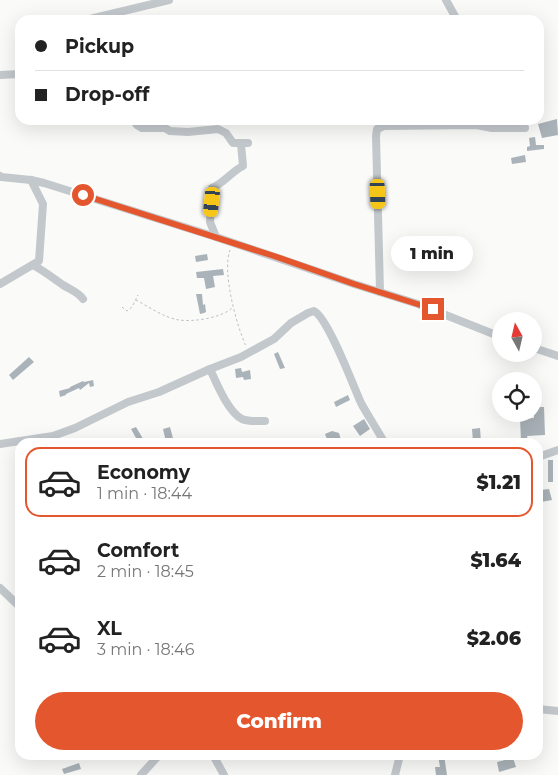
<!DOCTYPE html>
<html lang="en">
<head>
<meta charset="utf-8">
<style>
	body { margin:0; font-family:Montserrat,sans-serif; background:#f2f2f2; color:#222; height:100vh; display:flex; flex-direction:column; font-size:19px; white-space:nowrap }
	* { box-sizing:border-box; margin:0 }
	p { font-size:16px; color:#767676 }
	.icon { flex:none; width:28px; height:28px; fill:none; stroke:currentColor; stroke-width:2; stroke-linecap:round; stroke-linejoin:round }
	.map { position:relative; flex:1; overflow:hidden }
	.sheet { position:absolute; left:15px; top:438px; width:528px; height:322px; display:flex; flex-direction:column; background:#fff; border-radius:15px; box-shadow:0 5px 20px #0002 }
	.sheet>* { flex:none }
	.top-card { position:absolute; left:15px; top:15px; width:529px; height:110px; border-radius:15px; box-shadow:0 5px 20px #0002; display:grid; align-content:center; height:110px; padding:0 20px; background:#fff }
	.needle { width:32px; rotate:352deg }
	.controls { position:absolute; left:492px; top:312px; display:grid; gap:10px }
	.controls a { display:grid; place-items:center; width:50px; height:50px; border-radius:50%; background:#fff; box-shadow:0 5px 20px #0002; font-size:25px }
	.end { position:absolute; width:22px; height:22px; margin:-11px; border:6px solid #e4572e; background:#fff; box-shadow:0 0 0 2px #fff }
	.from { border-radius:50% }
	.bubble { position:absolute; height:35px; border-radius:18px; background:#fff; box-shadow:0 5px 20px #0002; font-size:16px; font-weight:800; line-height:35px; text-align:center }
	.car { position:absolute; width:15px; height:30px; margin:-15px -8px; border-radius:6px; box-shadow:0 0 4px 1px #0007; background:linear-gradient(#f5c518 24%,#345 0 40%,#f5c518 0 76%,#345 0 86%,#f5c518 0) }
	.top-card b { display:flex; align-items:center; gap:18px; height:48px; font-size:19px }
	.top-card b+b { border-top:1px solid #e0e0e0 }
	.top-card i { width:12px; height:12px; background:#222 }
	ul { padding:9px 0 0; list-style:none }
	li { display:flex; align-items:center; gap:15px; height:70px; margin:0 10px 8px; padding:0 10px; border:2px solid transparent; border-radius:15px }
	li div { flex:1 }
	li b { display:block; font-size:19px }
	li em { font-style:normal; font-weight:800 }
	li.selected { border-color:#e4572e }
	li>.icon { width:45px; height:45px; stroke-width:1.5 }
	.action { display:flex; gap:10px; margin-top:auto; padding:10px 20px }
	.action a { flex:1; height:58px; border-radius:30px; background:#e4572e; color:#fff; font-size:20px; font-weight:800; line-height:58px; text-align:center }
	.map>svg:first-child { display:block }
</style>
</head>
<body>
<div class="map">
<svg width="558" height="775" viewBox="0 0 558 775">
	<rect width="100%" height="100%" fill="#fafaf8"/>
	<g fill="#aab3b9">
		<polygon points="557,119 558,135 542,138 538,124"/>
		<polygon points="535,137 536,145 544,145 544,149 527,151 527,147 530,146 529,138"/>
		<polygon points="525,155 526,162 512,164 511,158"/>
		<polygon points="207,254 208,260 196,262 195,256"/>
		<polygon points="223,269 224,275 213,276 215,287 206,289 204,278 197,278 196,272"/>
		<polygon points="196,294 202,294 203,305 205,304 206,312 204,313 200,314"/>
		<polygon points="278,352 285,368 280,369 274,354"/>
		<polygon points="29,357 34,362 13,380 9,375"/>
		<polygon points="241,368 242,372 250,370 251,379 244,380 243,377 236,378 235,369"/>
		<polygon points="93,380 94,386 90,387 89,383 80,390 79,388 66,394 66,395 60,397 59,391 70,388 70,387 83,381 84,382"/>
		<polygon points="348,395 350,400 336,407 334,402"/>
		<polygon points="534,407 544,407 545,435 527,436 528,440 521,441 520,419 534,418"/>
		<polygon points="364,419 370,429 360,436 353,426"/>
		<polygon points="136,427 145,442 136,442 133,439 136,438 131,429"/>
		<polygon points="170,427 174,442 166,442 163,429"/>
		<polygon points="480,428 481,442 473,442 472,429"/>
		<polygon points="332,431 339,433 341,440 336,442 328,442 325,434"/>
		<rect x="548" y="460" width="5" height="22"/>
		<polygon points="549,489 552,500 541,502 540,490"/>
		<polygon points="438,755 444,755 447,775 436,775 435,767 440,767"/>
		<polygon points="513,758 516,767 499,772 497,762"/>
		<polygon points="79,763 81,769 64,774 62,769"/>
	</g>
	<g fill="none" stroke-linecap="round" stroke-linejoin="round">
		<g stroke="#bbbfc2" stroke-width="1" stroke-dasharray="2.5 2.5" stroke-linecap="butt">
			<path d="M230 250C222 272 236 324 246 346"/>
			<path d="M136 300C149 307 165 318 179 320 194 322 221 318 232 308"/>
			<polyline points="122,307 127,311 132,307 138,295"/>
		</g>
		<g stroke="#c3c8cc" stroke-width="8">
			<polyline points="446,0 457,20"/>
			<polyline points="91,20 90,19 169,0"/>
			<polyline points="0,75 20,74"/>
			<polyline points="133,120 137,125 142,128 165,128 170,131 188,132 218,129 226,133 233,143 248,143"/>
			<polyline points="0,176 1,177 31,180 44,183 216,237 354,284 418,304 501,337"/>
			<path d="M216 237 210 222 212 188C225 182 231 172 243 166L241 144"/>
			<path d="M33 265C44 271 53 278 63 285 71 290 78 292 83 299"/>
			<polyline points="0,284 39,261 43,204 31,180"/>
			<polyline points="380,292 376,136 377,129 384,126 476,125 492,128 525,128"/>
			<polyline points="534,348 558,356"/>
			<path d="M210 369C216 382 228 412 242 419 249 422 258 421 265 421"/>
			<path d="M0 444 53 436 75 428 128 402 159 392 210 369 241 357 274 339 291 323 308 313 314 311C328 318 353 385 361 403 368 416 377 429 384 442"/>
			<polyline points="538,457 558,450"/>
			<polyline points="0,588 20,607"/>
			<polyline points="538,709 558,711"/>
			<polyline points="213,755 224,775"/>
			<polyline points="141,775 159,755"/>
			<polyline points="395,775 400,755"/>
		</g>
	</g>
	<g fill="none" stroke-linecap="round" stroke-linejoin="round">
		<polyline stroke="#e4572e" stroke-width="6" points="83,195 274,256 354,284 433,309"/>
	</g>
</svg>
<div class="controls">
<a><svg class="needle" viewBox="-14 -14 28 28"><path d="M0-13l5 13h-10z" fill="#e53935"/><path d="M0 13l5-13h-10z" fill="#767676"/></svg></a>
<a><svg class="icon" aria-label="locate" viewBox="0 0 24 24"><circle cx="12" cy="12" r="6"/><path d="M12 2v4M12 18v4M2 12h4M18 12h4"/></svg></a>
</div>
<i class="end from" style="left:83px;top:195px"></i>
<i class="end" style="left:433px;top:309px"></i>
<div class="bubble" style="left:391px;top:236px;width:82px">1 min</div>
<i class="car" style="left:378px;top:194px;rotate:178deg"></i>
<i class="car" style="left:212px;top:202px;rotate:186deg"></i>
<div class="top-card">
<b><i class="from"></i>Pickup</b>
<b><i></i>Drop-off</b>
</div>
<section class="sheet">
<ul>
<li class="selected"><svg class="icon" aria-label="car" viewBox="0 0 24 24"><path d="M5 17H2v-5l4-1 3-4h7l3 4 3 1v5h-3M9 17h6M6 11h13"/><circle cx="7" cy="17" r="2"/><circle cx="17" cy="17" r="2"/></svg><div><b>Economy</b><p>1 min · 18:44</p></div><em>$1.21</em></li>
<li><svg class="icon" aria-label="car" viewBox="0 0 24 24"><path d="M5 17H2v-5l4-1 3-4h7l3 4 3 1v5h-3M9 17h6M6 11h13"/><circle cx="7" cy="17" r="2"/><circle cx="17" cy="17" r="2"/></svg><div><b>Comfort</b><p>2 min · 18:45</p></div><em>$1.64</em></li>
<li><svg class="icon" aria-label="car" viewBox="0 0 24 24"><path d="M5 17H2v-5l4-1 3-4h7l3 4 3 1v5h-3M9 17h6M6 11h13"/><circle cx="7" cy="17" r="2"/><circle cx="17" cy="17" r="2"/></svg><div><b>XL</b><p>3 min · 18:46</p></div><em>$2.06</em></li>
</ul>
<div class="action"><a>Confirm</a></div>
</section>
</div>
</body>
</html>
